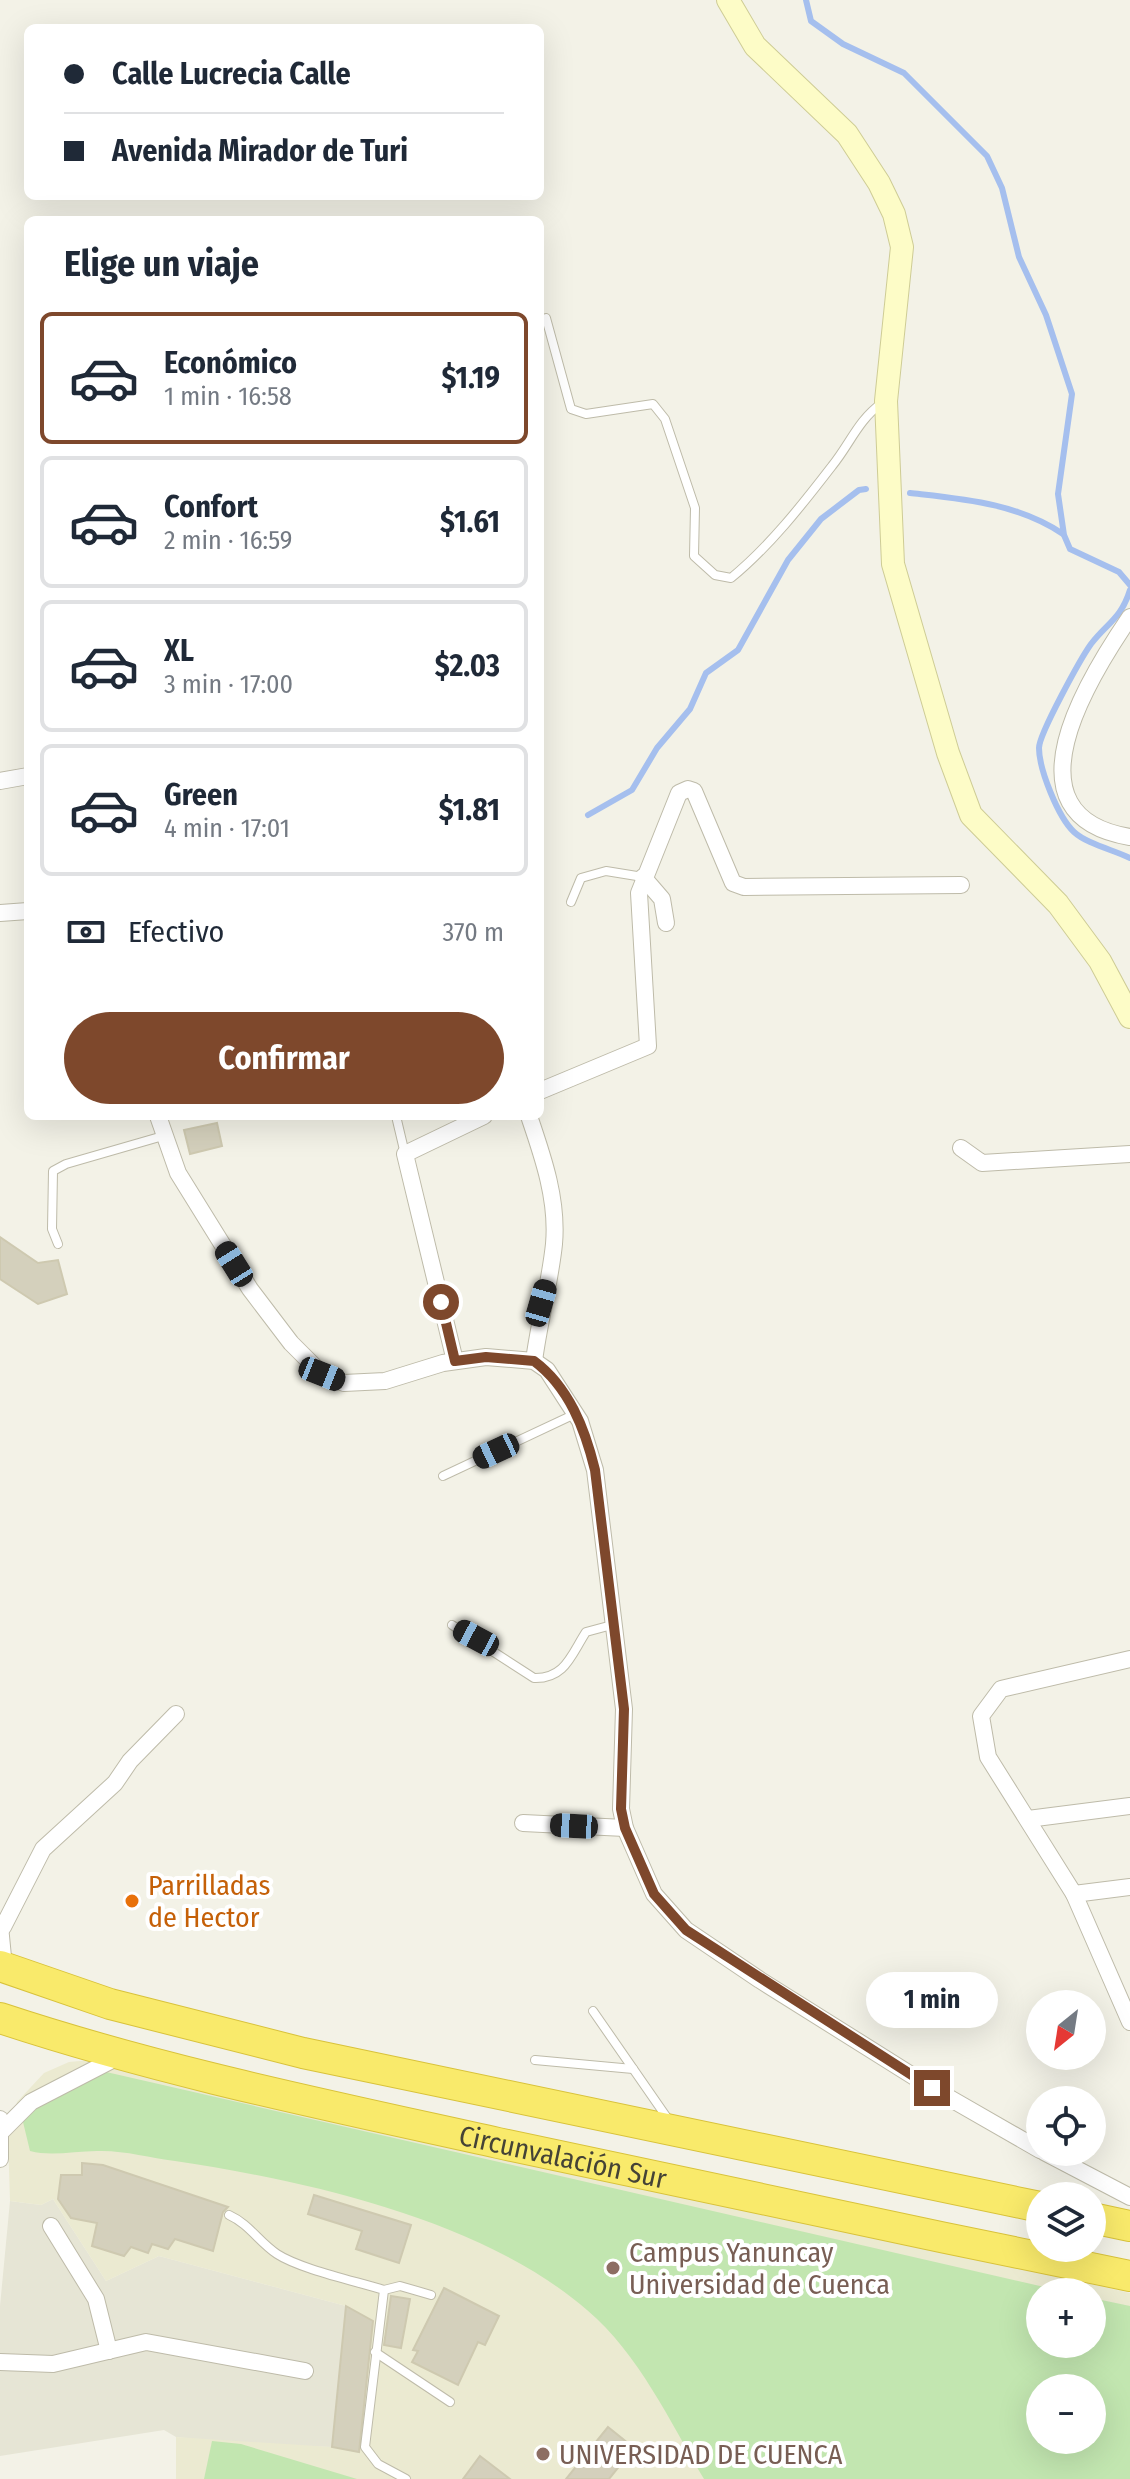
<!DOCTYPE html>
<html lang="es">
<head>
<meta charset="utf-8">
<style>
	body { margin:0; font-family:"Fira Sans Condensed",sans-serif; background:#f2f2f3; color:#1f2937; height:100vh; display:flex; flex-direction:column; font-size:30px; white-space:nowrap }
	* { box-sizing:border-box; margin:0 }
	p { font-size:26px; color:#747a83 }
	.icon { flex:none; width:44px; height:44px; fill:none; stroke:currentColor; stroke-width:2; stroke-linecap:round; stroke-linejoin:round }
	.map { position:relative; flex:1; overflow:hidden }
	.panel { position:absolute; left:24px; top:216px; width:520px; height:904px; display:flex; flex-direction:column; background:#fff; border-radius:12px; box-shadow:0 8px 32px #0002 }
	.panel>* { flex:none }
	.banner { position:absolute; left:24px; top:24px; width:520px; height:176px; border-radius:12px; box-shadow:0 8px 32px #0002; display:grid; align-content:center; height:176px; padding:0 40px; background:#fff }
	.needle { width:52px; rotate:210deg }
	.fabs { position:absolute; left:1026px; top:1990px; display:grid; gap:16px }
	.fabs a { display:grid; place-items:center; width:80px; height:80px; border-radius:50%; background:#fff; box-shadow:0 8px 32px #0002; font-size:40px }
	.end { position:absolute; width:36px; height:36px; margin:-18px; border:10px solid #7e482c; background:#fff; box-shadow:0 0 0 4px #fff }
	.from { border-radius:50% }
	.bubble { position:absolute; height:56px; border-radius:28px; background:#fff; box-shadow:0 8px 32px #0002; font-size:26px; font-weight:700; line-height:56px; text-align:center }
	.car { position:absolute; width:24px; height:48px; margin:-24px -12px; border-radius:10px; box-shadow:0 0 6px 2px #0007; background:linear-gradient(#222 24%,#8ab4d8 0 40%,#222 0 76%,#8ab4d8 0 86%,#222 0) }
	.banner b { display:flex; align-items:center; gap:28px; height:76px; font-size:30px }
	.banner b+b { border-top:2px solid #e0e1e3 }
	.banner i { width:20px; height:20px; background:#1f2937 }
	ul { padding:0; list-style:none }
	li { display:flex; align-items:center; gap:24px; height:132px; margin:0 16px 12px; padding:0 24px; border:4px solid #e0e1e3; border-radius:12px }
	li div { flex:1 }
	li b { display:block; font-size:30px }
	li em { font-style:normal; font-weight:700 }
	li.current { border-color:#7e482c }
	li>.icon { width:72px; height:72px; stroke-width:1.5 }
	h2 { padding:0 40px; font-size:36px; line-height:96px }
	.pay { display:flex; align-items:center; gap:20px; height:88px; padding:0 40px; font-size:30px }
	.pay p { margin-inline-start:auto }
	.action { display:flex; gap:16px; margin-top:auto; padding:16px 40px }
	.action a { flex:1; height:92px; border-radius:48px; background:#7e482c; color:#fff; font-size:32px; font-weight:700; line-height:92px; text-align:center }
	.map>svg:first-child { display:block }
</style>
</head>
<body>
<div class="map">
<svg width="1130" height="2479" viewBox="0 0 1130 2479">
	<rect width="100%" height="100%" fill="#f3f2e7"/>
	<polygon fill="#e6e5d5" points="53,2199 106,2281 159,2256 346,2306 332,2447 241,2444 176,2437 164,2430 0,2456 0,2306 10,2201 41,2205"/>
	<path fill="#ebead1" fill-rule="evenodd" d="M91 2060 1130 2293V2479H176V2437L332 2447 346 2306 159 2256 106 2281 53 2199 41 2205 10 2201 8 2137 17 2102 44 2073 69 2062ZM1040 2292H1092V2344H1040ZM1040 2388H1092V2440H1040Z"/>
	<g fill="#c2e6b0" fill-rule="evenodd">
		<path d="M93 2069 1066 2292H1040V2344H1092V2298L1130 2306V2479H704C670 2422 639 2354 587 2310 483 2220 308 2181 175 2161 151 2158 126 2151 102 2151 78 2150 53 2157 30 2151L23 2122C42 2084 50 2076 93 2069ZM1040 2388H1092V2440H1040Z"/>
		<polygon points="212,2441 241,2444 357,2479 204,2479"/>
	</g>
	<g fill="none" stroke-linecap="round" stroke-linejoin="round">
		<g stroke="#a5bfee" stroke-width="6">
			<polyline points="806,0 811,21 843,44 904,73 987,156 1002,188 1019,257 1046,315 1072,394 1058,494 1064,535 1070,549 1119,572 1130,585"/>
			<path d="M910 493C963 499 1017 503 1063 534"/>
			<path d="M1130 590C1121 619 1107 623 1091 644 1081 658 1039 734 1039 748 1039 769 1058 817 1074 832 1087 844 1114 850 1130 858"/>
			<polyline points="588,815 632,790 657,748 690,709 706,673 738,650 788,560 821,519 859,490 866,489"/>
		</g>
	</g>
	<g fill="#d4d0bc" stroke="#cec9b0" stroke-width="2">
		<polygon points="217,1123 222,1146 190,1154 184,1130"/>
		<polygon points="0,1237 38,1263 58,1260 67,1294 38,1304 0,1279"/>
		<polygon points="82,2163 103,2165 228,2207 223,2212 213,2251 175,2239 168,2249 152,2244 148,2253 131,2247 124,2256 92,2246 97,2223 71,2218 58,2199 61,2175 82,2175"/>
		<polygon points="314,2195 411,2225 399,2263 356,2249 362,2231 308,2214"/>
		<polygon points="444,2288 499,2316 485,2345 478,2342 458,2385 412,2362 418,2351 413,2350"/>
		<polygon points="391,2296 410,2299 401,2348 384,2345"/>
		<polygon points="346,2306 373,2321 359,2452 332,2447"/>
		<polygon points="608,2427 634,2448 609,2479 566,2479"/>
		<polygon points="480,2456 510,2479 463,2479"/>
	</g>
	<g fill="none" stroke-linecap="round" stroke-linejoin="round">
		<g stroke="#bebba9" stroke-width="10">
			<g id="lane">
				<path d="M546 318 571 409 586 414 653 404 665 419 695 508 694 556 715 575 731 578C769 547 802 505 832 466 850 444 858 420 882 403"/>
				<polyline points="571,902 581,878 606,871 643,877"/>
				<polyline points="396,1116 405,1154"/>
				<polyline points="58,1244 52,1229 53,1171 66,1164 163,1136"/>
				<polyline points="443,1476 575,1414"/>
				<path d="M452 1625 534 1678C565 1679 571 1655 586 1632L612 1625"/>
				<polyline points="593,2011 670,2122"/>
				<polyline points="535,2060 633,2069"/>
				<path d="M229 2215C249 2224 259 2242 277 2254 300 2269 355 2281 384 2290L365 2447 378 2464 406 2479"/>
				<polyline points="384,2290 400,2286 431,2295"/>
				<polyline points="375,2352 450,2402"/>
			</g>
		</g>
		<g stroke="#bebba9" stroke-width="18">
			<g id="street">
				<path d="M1130 617C1089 677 1001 816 1130 837"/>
				<polyline points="0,781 28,776"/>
				<polyline points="643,877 662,899 666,923"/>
				<polyline points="0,913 28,911"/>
				<polyline points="540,1091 648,1046 639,893 679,793 688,789 694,791 733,883 744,887 961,885"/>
				<polyline points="158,1116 178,1173 250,1289 291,1343 322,1374 344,1383 385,1381 443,1363 486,1357 534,1361 547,1370 580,1421 595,1470 624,1709 621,1809 625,1828 654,1894 686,1930 760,1980 932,2088 1040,2150"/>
				<path d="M529 1116C543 1157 558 1200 554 1244 550 1283 539 1322 534 1361"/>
				<polyline points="961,1148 982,1163 1130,1154"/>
				<polyline points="455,1361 405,1154 484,1116"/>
				<polyline points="1130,1659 1001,1689 981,1716 988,1757 1074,1894 1130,1887"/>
				<polyline points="1028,1819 1130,1806"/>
				<polyline points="523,1823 625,1828"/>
				<polyline points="1074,1894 1130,2022"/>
				<polyline points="0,1926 4,1967"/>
				<polyline points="3,1927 43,1849 115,1783 130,1761 176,1714"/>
				<polyline points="3,2130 31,2102 118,2057"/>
				<polyline points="1044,2152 1130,2197"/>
				<polyline points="0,2159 0,2119"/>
				<polyline points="51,2226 96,2299 109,2351"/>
				<polyline points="0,2362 53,2364 146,2342 305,2371"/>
			</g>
		</g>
		<g stroke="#cecc95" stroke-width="24">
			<polyline id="secondary" points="728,0 755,46 847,134 879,183 894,214 902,247 886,401 893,564 948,753 971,815 1058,904 1100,961 1130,1017"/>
		</g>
		<g stroke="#d8c23b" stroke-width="32">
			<g id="highway">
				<polyline points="0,1966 110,2004 303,2053 1040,2207"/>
				<path id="s1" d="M0 2018C163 2072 331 2106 498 2143 708 2188 919 2233 1130 2276"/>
				<polyline points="1092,2218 1130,2226"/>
			</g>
		</g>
		<use href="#lane" stroke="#fff" stroke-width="8"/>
		<use href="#street" stroke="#fff" stroke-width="16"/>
		<use href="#secondary" stroke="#fdfcc7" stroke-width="22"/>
		<use href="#highway" stroke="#f9ea6b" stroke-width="30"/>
	</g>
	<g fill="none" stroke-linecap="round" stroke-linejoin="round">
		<path stroke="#7e482c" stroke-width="10" d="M441 1302 455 1361 486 1357 534 1361C569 1387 585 1429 595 1470L624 1709 621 1809 625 1828 654 1894 686 1930 932 2088"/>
	</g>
	<circle fill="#e8710a" stroke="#fff" stroke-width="3" cx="132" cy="1901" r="8"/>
	<g fill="#8d6e63" stroke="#fff" stroke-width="3">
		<circle cx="613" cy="2268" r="8"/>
		<circle cx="543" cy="2454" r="8"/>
	</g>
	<g text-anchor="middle" stroke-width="8" stroke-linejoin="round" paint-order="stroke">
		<g font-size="28" fill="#c56008" stroke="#fff" text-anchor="start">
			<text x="148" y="1895">Parrilladas<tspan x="148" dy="32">de Hector</tspan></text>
		</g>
		<g font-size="28" fill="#454336" stroke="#fff">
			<text dy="10" stroke="none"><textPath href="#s1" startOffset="580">Circunvalación Sur</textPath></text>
		</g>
		<g font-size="28" fill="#785e54" stroke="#fff" text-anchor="start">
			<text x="629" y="2262">Campus Yanuncay<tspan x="629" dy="32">Universidad de Cuenca</tspan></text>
			<text x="559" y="2464">UNIVERSIDAD DE CUENCA</text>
		</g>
	</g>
</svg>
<div class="fabs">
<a><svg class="needle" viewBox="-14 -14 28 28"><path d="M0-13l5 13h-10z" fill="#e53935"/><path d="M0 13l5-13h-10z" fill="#747a83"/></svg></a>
<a><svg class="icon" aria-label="locate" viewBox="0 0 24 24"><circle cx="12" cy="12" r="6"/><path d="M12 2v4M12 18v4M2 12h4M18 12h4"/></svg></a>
<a><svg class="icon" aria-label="layers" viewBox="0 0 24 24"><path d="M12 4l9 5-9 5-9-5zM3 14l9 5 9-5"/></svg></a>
<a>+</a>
<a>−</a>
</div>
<i class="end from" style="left:441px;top:1302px"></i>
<i class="end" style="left:932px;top:2088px"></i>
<div class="bubble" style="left:866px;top:1972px;width:132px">1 min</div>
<i class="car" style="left:234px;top:1264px;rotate:328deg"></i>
<i class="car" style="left:541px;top:1303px;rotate:16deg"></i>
<i class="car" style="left:322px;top:1374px;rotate:112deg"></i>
<i class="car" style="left:496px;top:1451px;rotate:245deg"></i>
<i class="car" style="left:476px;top:1638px;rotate:298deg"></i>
<i class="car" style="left:574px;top:1826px;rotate:273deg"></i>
<div class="banner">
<b><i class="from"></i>Calle Lucrecia Calle</b>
<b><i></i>Avenida Mirador de Turi</b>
</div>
<section class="panel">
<h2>Elige un viaje</h2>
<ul>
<li class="current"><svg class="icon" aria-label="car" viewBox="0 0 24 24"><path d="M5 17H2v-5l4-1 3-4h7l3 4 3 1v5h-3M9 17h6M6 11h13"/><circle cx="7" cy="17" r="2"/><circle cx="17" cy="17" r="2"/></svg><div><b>Económico</b><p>1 min · 16:58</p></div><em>$1.19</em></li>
<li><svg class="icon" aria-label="car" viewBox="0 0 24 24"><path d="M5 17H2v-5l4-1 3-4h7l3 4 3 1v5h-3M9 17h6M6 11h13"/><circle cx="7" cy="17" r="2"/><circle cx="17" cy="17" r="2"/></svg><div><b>Confort</b><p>2 min · 16:59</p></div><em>$1.61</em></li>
<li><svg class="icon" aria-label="car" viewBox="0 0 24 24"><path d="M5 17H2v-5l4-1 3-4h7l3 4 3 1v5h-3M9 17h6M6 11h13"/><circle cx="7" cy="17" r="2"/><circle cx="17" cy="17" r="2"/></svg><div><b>XL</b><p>3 min · 17:00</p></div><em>$2.03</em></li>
<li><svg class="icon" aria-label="car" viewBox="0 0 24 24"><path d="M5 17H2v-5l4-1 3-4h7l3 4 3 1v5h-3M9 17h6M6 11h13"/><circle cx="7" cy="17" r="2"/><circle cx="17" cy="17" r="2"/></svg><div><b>Green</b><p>4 min · 17:01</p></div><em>$1.81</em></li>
</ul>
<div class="pay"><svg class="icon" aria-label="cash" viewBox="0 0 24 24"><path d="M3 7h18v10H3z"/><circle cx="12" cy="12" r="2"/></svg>Efectivo<p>370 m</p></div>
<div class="action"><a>Confirmar</a></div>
</section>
</div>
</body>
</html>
